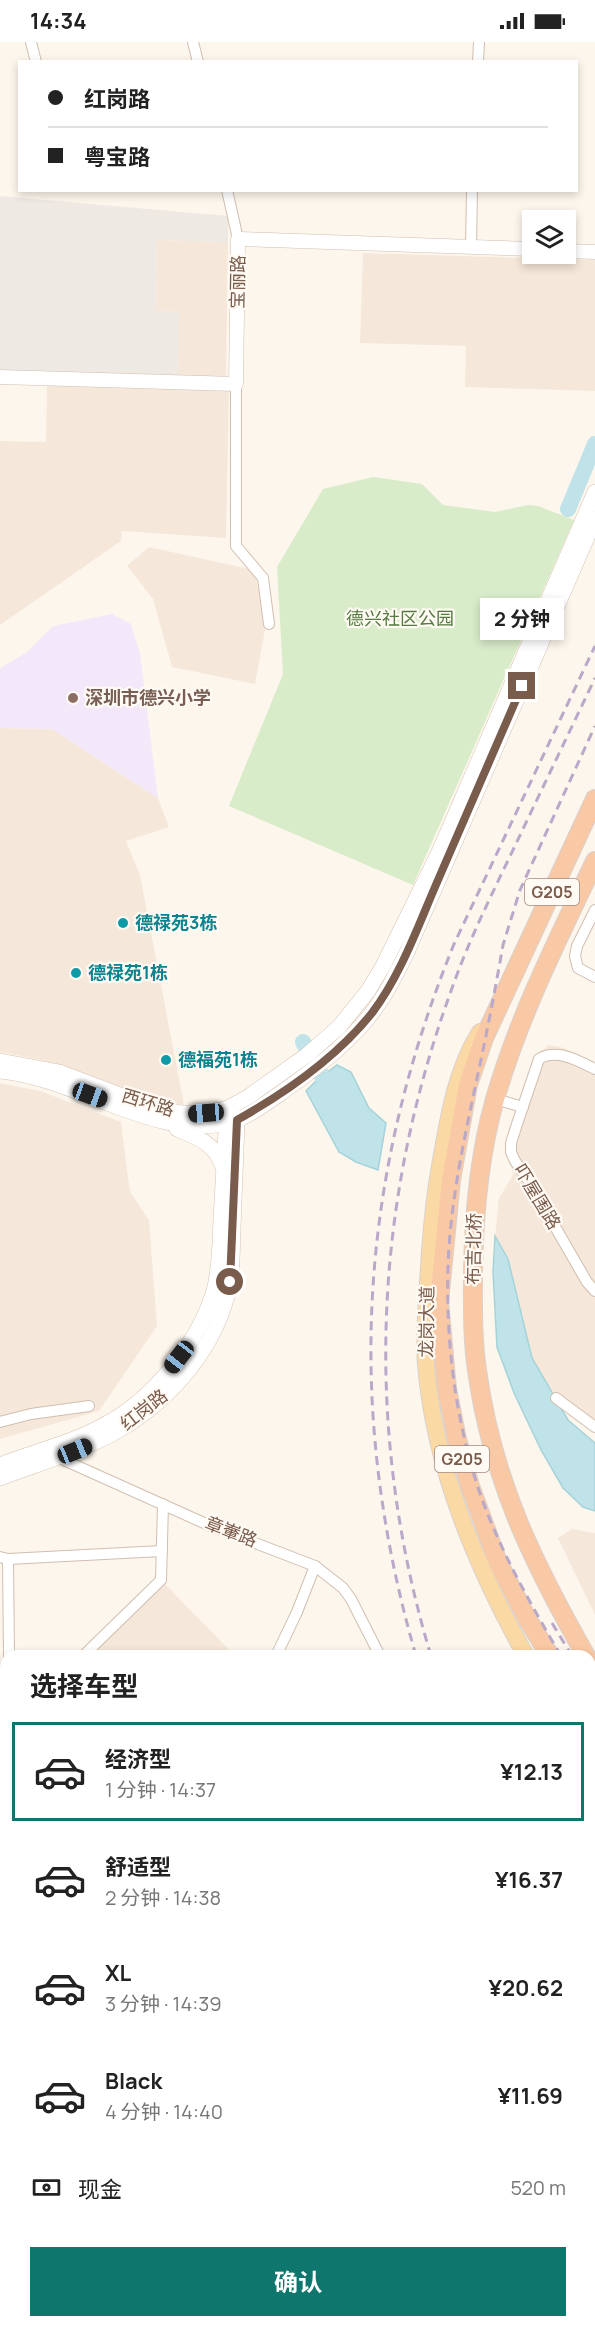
<!DOCTYPE html>
<html lang="zh">
<head>
<meta charset="utf-8">
<style>
	body { margin:0; font-family:Manrope,"Noto Sans SC",sans-serif; background:#f2f2f2; color:#222; height:100vh; display:flex; flex-direction:column; font-size:22px; white-space:nowrap }
	* { box-sizing:border-box; margin:0 }
	p { font-size:20px; color:#767676 }
	.icon { flex:none; width:33px; height:33px; fill:none; stroke:currentColor; stroke-width:2; stroke-linecap:round; stroke-linejoin:round }
	.map { position:relative; flex:1; overflow:hidden }
	.drawer { position:absolute; left:0px; top:1608px; width:596px; height:678px; display:flex; flex-direction:column; background:#fff; border-radius:18px 18px 0 0; box-shadow:0 3px 9px #0003 }
	.drawer>* { flex:none }
	.guide { position:absolute; left:18px; top:18px; width:560px; height:132px; border-radius:0px; box-shadow:0 3px 9px #0003; display:grid; align-content:center; height:132px; padding:0 30px; background:#fff }
	.buttons { position:absolute; left:522px; top:168px; display:grid; gap:12px }
	.buttons a { display:grid; place-items:center; width:54px; height:54px; border-radius:0px; background:#fff; box-shadow:0 3px 9px #0003; font-size:30px }
	.end { position:absolute; width:27px; height:27px; margin:-14px; border:8px solid #7a5c4d; background:#fff; box-shadow:0 0 0 3px #fff }
	.from { border-radius:50% }
	.bubble { position:absolute; height:42px; border-radius:0px; background:#fff; box-shadow:0 3px 9px #0003; font-size:20px; font-weight:700; line-height:42px; text-align:center }
	.car { position:absolute; width:18px; height:36px; margin:-18px -9px; border-radius:8px; box-shadow:0 0 4px 2px #0007; background:linear-gradient(#222 24%,#8ab4d8 0 40%,#222 0 76%,#8ab4d8 0 86%,#222 0) }
	.guide b { display:flex; align-items:center; gap:21px; height:57px; font-size:22px }
	.guide b+b { border-top:2px solid #e0e0e0 }
	.guide i { width:15px; height:15px; background:#222 }
	ul { padding:0; list-style:none }
	li { display:flex; align-items:center; gap:18px; height:99px; margin:0 12px 9px; padding:0 18px; border:3px solid transparent; border-radius:0px }
	li div { flex:1 }
	li b { display:block; font-size:22px }
	li em { font-style:normal; font-weight:700 }
	li.on { border-color:#0f766e }
	li>.icon { width:54px; height:54px; stroke-width:1.5 }
	h2 { padding:0 30px; font-size:27px; line-height:72px }
	.pay { display:flex; align-items:center; gap:15px; height:66px; padding:0 30px; font-size:22px }
	.pay p { margin-inline-start:auto }
	.button { display:flex; gap:12px; margin-top:auto; padding:12px 30px }
	.button a { flex:1; height:69px; border-radius:0px; background:#0f766e; color:#fff; font-size:24px; font-weight:700; line-height:69px; text-align:center }
	.status { display:flex; justify-content:space-between; align-items:center; height:42px; padding:0 30px; background:#fff; direction:ltr }
	.status svg { height:16px; fill:currentColor }
	.map>svg:first-child { display:block }
</style>
</head>
<body>
<div class="status"><b>14:34</b><svg viewBox="0 0 49 12"><path d="M0 12V9h3v3zM5 12V6h3v6zM10 12V3h3v9zM15 12V0h3v12zM26 1h20v11H26zM47 4h2v5h-2z"/></svg></div>
<div class="map">
<svg width="595" height="2286" viewBox="0 0 595 2286">
	<rect width="100%" height="100%" fill="#fdf6ec"/>
	<g fill="#f5e8da">
		<polygon points="157,198 228,200 226,335 177,333 179,270 155,269"/>
		<polygon points="363,211 595,218 595,349 465,345 466,304 360,301"/>
		<polygon points="47,343 229,347 226,496 122,489 121,499 0,583 0,399 46,400"/>
		<polygon points="149,505 254,528 266,583 255,642 172,625 153,557 127,524"/>
		<polygon points="0,686 52,687 158,756 169,785 126,799 140,833 184,1063 161,1059 46,1019 0,1010"/>
		<polygon points="549,1003 564,1006 595,1021 595,1385 556,1356 543,1336 532,1316 508,1217 495,1194 499,1156 513,1133 508,1109 534,1019 539,1011"/>
		<polygon points="0,1041 40,1049 121,1080 130,1150 149,1178 157,1284 99,1369 0,1397"/>
		<polygon points="572,1487 595,1491 595,1573 558,1496"/>
		<polygon points="161,1538 235,1614 86,1614"/>
		<polygon points="6,1653 6,1811 0,1814 0,1654"/>
		<polygon points="590,2119 595,2132 595,2286 546,2286 538,2280 590,2280"/>
	</g>
	<polygon fill="#efe9e4" points="0,154 228,174 228,200 157,198 155,269 179,270 177,333 0,329"/>
	<polygon fill="#f3e8fa" points="112,572 131,582 140,612 158,756 52,687 0,686 0,626 26,611 53,584"/>
	<polygon fill="#d8ecc9" points="373,435 422,442 443,463 495,470 528,463 538,464 574,478 413,843 229,764 283,632 277,525 323,447"/>
	<g fill="#bfe3e8" stroke="#a5d3da" stroke-width="1.5">
		<polygon points="337,1023 351,1030 369,1066 386,1081 378,1128 356,1120 339,1110 306,1049 318,1037"/>
		<polygon points="495,1194 508,1217 532,1316 568,1378 595,1401 595,1469 583,1465 563,1446 541,1408 514,1351 497,1305 493,1230"/>
	</g>
	<g fill="none" stroke-linecap="round" stroke-linejoin="round">
		<g stroke="#bfe3e8" stroke-width="16">
			<polyline points="568,467 595,402"/>
			<polyline points="303,1000 333,1054"/>
		</g>
		<g stroke="#d1beb0" stroke-width="12">
			<g id="minor">
				<polyline points="31,0 36,20"/>
				<polyline points="193,0 198,20"/>
				<polyline points="478,20 479,0"/>
				<polyline points="227,148 238,197"/>
				<polyline points="471,205 472,148"/>
				<polyline points="236,342 236,504 263,536 269,582"/>
				<polyline points="595,868 577,904 575,914 578,926 595,935"/>
				<path d="M595 1027C578 1019 557 1006 539 1017L517 1082 511 1101V1110L515 1119 528 1138 587 1240 595 1249"/>
				<polyline points="495,1057 523,1065"/>
				<polyline points="556,1356 595,1385"/>
				<polyline points="0,1380 31,1372 89,1364"/>
				<polyline points="57,1415 213,1485 315,1524 343,1546 351,1557 380,1614"/>
				<polyline points="0,1515 8,1517 162,1509"/>
				<polyline points="8,1517 9,1614"/>
				<polyline points="83,1614 161,1538 163,1462"/>
				<polyline points="276,1614 297,1570 315,1524"/>
				<polyline points="0,1813 6,1810"/>
				<polyline points="0,1912 6,1911"/>
				<polyline points="590,2038 595,2053"/>
				<polyline points="590,2099 595,2112"/>
				<polyline points="590,2199 595,2196"/>
				<polyline points="541,2280 543,2286"/>
				<polyline points="240,2281 240,2286"/>
				<polyline points="0,2283 232,2281"/>
			</g>
		</g>
		<g stroke="#d1beb0" stroke-width="15">
			<g id="tertiary">
				<polyline points="566,209 595,210"/>
				<polyline points="0,335 236,342 238,197 532,207"/>
				<polyline points="395,2280 395,2286"/>
			</g>
		</g>
		<g stroke="#d6c0b0" stroke-width="16">
			<g id="secondary">
				<polyline points="0,1019 59,1030 157,1067 181,1071 206,1071 228,1066 248,1055 307,1013 339,985 368,949 383,924 440,808 595,450"/>
				<path d="M0 1029C59 1035 109 1067 166 1080 188 1085 212 1086 234 1079 251 1073 266 1061 281 1051 318 1024 356 997 381 958 391 943 399 926 407 910L595 477"/>
				<path d="M177 1087C197 1095 216 1102 223 1125"/>
				<path d="M0 1423C35 1409 73 1401 106 1382 154 1356 201 1298 215 1245 220 1223 220 1200 221 1177 223 1142 225 1107 227 1072"/>
				<path d="M0 1436C37 1422 75 1411 110 1393 163 1365 211 1314 227 1254 233 1232 232 1209 233 1187 234 1150 236 1114 237 1078L232 1071"/>
			</g>
		</g>
		<g stroke="#dad1cd" stroke-width="18">
			<g id="primary">
				<path d="M480 990C455 1029 448 1079 440 1124 433 1163 430 1202 428 1242 426 1269 424 1296 426 1323 435 1427 476 1524 526 1614"/>
				<polyline points="590,1721 595,1731"/>
			</g>
		</g>
		<g stroke="#dad1cd" stroke-width="20">
			<g id="trunk">
				<polyline points="550,1614 528,1578 498,1520 470,1444 457,1397 447,1347 439,1260 451,1138 468,1043 484,996 595,757"/>
				<path d="M586 1614C532 1519 492 1437 477 1328 472 1295 473 1261 473 1228 474 1170 479 1113 495 1057 519 974 558 897 595 819"/>
				<polyline points="590,1621 595,1630"/>
				<polyline points="590,1679 595,1688"/>
			</g>
		</g>
		<use href="#minor" stroke="#fff" stroke-width="10"/>
		<use href="#tertiary" stroke="#fff" stroke-width="14"/>
		<use href="#secondary" stroke="#fff" stroke-width="15"/>
		<use href="#primary" stroke="#fbd9a5" stroke-width="16"/>
		<use href="#trunk" stroke="#f9c8a4" stroke-width="18"/>
		<g stroke="#b9a8c9" stroke-width="3" stroke-dasharray="9 6" stroke-linecap="butt">
			<polyline points="552,1581 572,1614"/>
			<path d="M416 1614C345 1368 358 1139 454 902L595 604"/>
			<path d="M431 1614C364 1391 372 1167 451 949 468 900 491 854 513 808 540 751 568 693 595 636"/>
			<path d="M561 1614C526 1554 489 1490 471 1422 453 1358 446 1290 448 1225 450 1163 463 1102 476 1041 486 995 495 949 503 903L520 848 595 684"/>
			<polyline points="590,1639 595,1647"/>
			<polyline points="590,1660 595,1668"/>
			<polyline points="590,1934 595,1944"/>
			<polyline points="590,1953 595,1963"/>
			<polyline points="590,1980 595,1990"/>
		</g>
	</g>
	<g fill="none" stroke-linecap="round" stroke-linejoin="round">
		<path stroke="#7a5c4d" stroke-width="8" d="M230 1240 237 1078C287 1050 336 1016 372 971 400 934 417 887 435 845 464 778 493 711 522 644"/>
	</g>
	<circle fill="#8d6e63" stroke="#fffaf3" stroke-width="2" cx="73" cy="656" r="6"/>
	<g fill="#0f9aa8" stroke="#fffaf3" stroke-width="2">
		<circle cx="123" cy="881" r="6"/>
		<circle cx="76" cy="931" r="6"/>
		<circle cx="166" cy="1018" r="6"/>
	</g>
	<g text-anchor="middle" stroke-width="4.5" stroke-linejoin="round" paint-order="stroke">
		<g fill="#fffaf3" stroke="#a28b7f" stroke-width="1.5">
			<rect x="525" y="837" width="54" height="26" rx="4.5"/>
			<rect x="435" y="1404" width="54" height="26" rx="4.5"/>
		</g>
		<g font-size="16" font-weight="bold" fill="#7a5c4d">
			<text x="552" y="856">G205</text>
			<text x="462" y="1423">G205</text>
		</g>
		<g font-size="18" fill="#7a5c4d" stroke="#fffaf3">
			<text transform="translate(238 240) rotate(-89)" y="6">宝丽路</text>
			<text transform="translate(148 1061) rotate(17)" y="6">西环路</text>
			<text transform="translate(537 1155) rotate(59)" y="6">吓屋围路</text>
			<text transform="translate(474 1207) rotate(-89)" y="6">布吉北桥</text>
			<text transform="translate(427 1280) rotate(-89)" y="6">龙岗大道</text>
			<text transform="translate(144 1368) rotate(-38)" y="6">红岗路</text>
			<text transform="translate(231 1490) rotate(21)" y="6">章輋路</text>
		</g>
		<g font-size="18" fill="#537a41" stroke="#fffaf3">
			<text x="400" y="583">德兴社区公园</text>
		</g>
		<g font-size="18" font-weight="bold" fill="#785e54" stroke="#fffaf3" text-anchor="start">
			<text x="85" y="662">深圳市德兴小学</text>
		</g>
		<g font-size="18" font-weight="bold" fill="#0d838f" stroke="#fffaf3" text-anchor="start">
			<text x="135" y="887">德禄苑3栋</text>
			<text x="88" y="937">德禄苑1栋</text>
			<text x="178" y="1024">德福苑1栋</text>
		</g>
	</g>
</svg>
<div class="buttons">
<a><svg class="icon" aria-label="layers" viewBox="0 0 24 24"><path d="M12 4l9 5-9 5-9-5zM3 14l9 5 9-5"/></svg></a>
</div>
<i class="end from" style="left:230px;top:1240px"></i>
<i class="end" style="left:522px;top:644px"></i>
<div class="bubble" style="left:480px;top:556px;width:84px">2 分钟</div>
<i class="car" style="left:90px;top:1053px;rotate:110deg"></i>
<i class="car" style="left:206px;top:1071px;rotate:266deg"></i>
<i class="car" style="left:179px;top:1315px;rotate:218deg"></i>
<i class="car" style="left:75px;top:1409px;rotate:68deg"></i>
<div class="guide">
<b><i class="from"></i>红岗路</b>
<b><i></i>粤宝路</b>
</div>
<section class="drawer">
<h2>选择车型</h2>
<ul>
<li class="on"><svg class="icon" aria-label="car" viewBox="0 0 24 24"><path d="M5 17H2v-5l4-1 3-4h7l3 4 3 1v5h-3M9 17h6M6 11h13"/><circle cx="7" cy="17" r="2"/><circle cx="17" cy="17" r="2"/></svg><div><b>经济型</b><p>1 分钟 · 14:37</p></div><em>¥12.13</em></li>
<li><svg class="icon" aria-label="car" viewBox="0 0 24 24"><path d="M5 17H2v-5l4-1 3-4h7l3 4 3 1v5h-3M9 17h6M6 11h13"/><circle cx="7" cy="17" r="2"/><circle cx="17" cy="17" r="2"/></svg><div><b>舒适型</b><p>2 分钟 · 14:38</p></div><em>¥16.37</em></li>
<li><svg class="icon" aria-label="car" viewBox="0 0 24 24"><path d="M5 17H2v-5l4-1 3-4h7l3 4 3 1v5h-3M9 17h6M6 11h13"/><circle cx="7" cy="17" r="2"/><circle cx="17" cy="17" r="2"/></svg><div><b>XL</b><p>3 分钟 · 14:39</p></div><em>¥20.62</em></li>
<li><svg class="icon" aria-label="car" viewBox="0 0 24 24"><path d="M5 17H2v-5l4-1 3-4h7l3 4 3 1v5h-3M9 17h6M6 11h13"/><circle cx="7" cy="17" r="2"/><circle cx="17" cy="17" r="2"/></svg><div><b>Black</b><p>4 分钟 · 14:40</p></div><em>¥11.69</em></li>
</ul>
<div class="pay"><svg class="icon" aria-label="cash" viewBox="0 0 24 24"><path d="M3 7h18v10H3z"/><circle cx="12" cy="12" r="2"/></svg>现金<p>520 m</p></div>
<div class="button"><a>确认</a></div>
</section>
</div>
</body>
</html>
